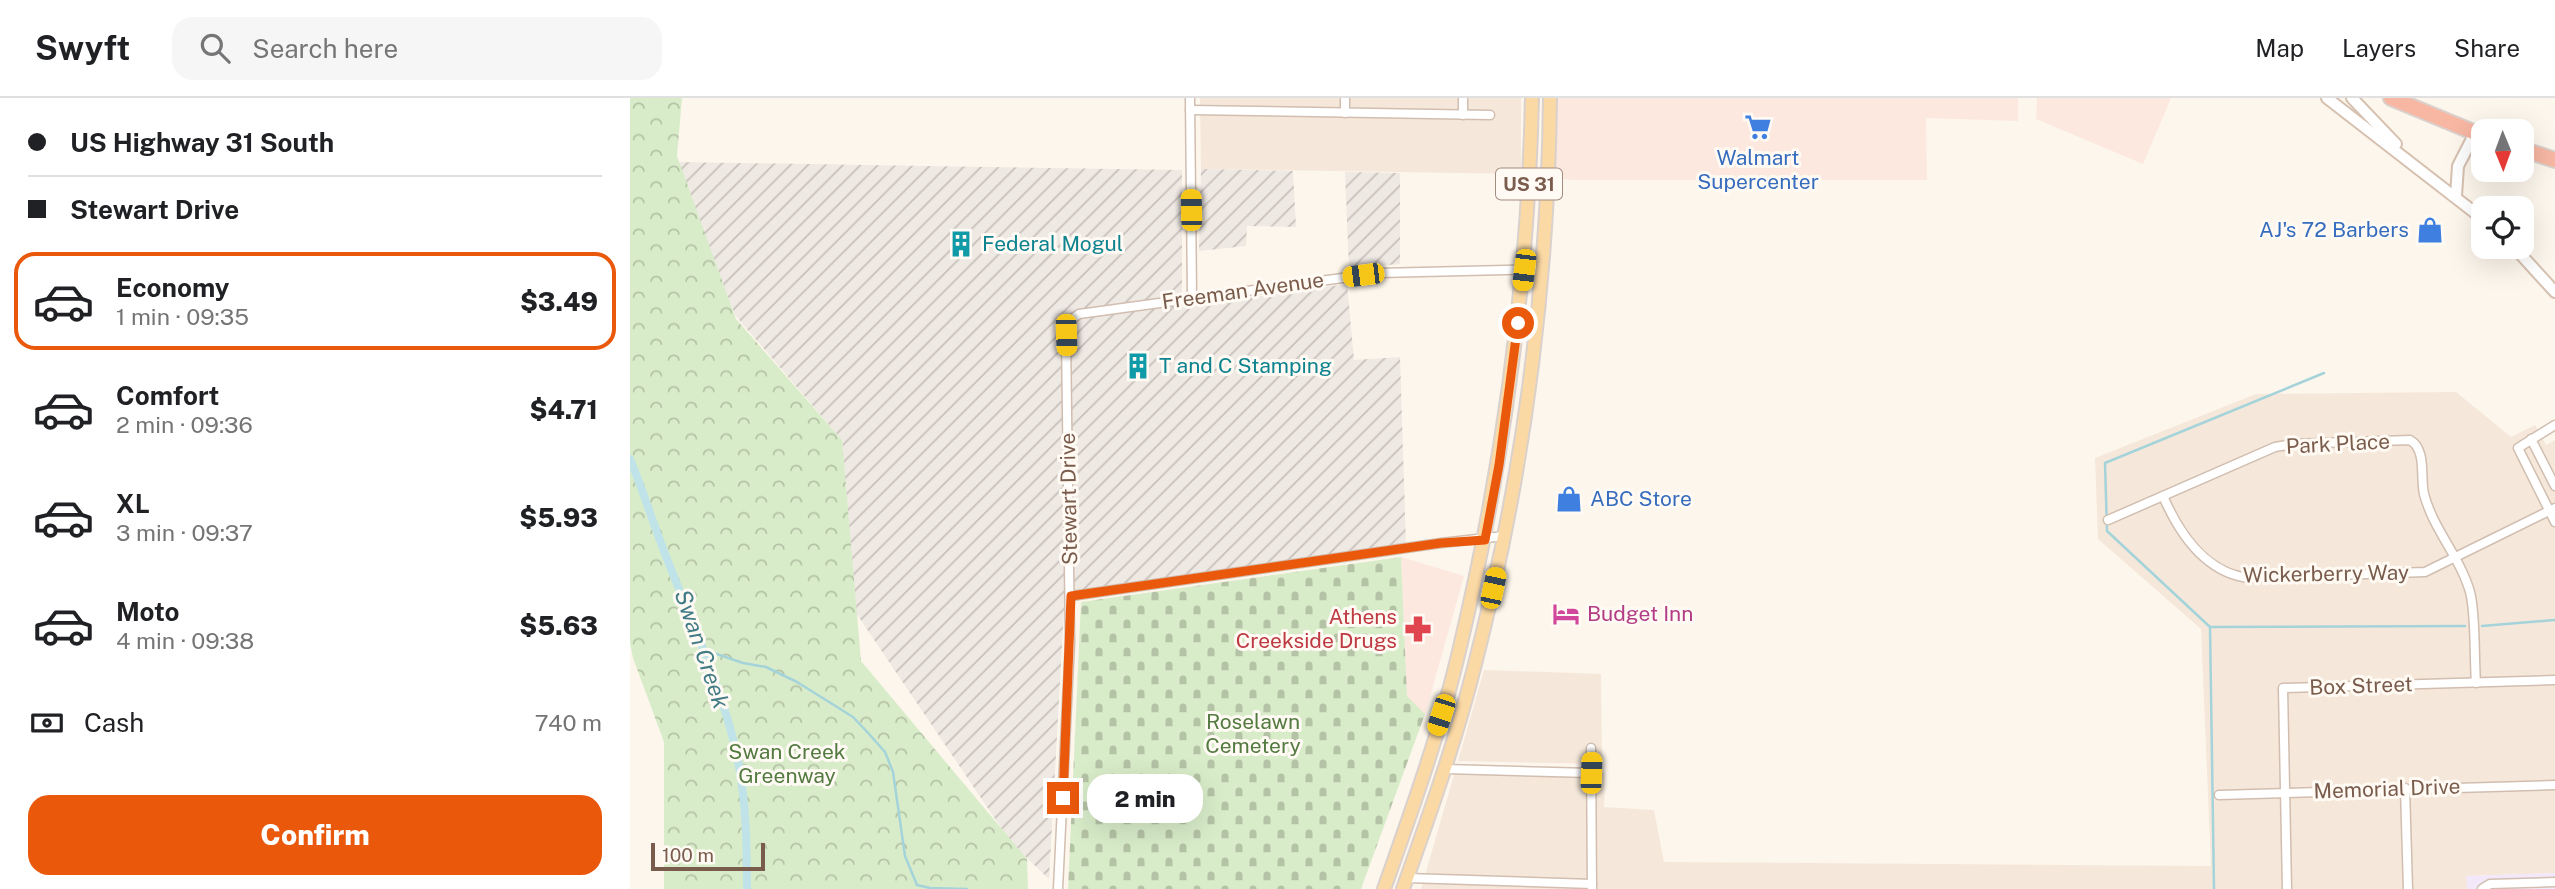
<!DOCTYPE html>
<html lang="en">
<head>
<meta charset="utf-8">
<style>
	body { margin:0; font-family:"Public Sans",sans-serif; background:#f6f6f6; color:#202124; height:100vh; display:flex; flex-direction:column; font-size:26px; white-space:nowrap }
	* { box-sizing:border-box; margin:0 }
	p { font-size:23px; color:#757577 }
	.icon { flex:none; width:38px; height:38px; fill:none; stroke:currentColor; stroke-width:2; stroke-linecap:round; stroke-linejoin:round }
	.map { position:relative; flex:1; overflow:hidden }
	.drawer { display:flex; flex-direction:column; background:#fff; width:630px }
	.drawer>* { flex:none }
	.guide { display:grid; align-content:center; height:154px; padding:0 28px; background:#fff }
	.needle { width:46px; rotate:179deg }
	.buttons { position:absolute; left:1841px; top:21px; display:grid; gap:14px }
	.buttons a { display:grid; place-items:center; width:63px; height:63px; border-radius:14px; background:#fff; box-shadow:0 7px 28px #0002; font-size:35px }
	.scale { position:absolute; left:21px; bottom:18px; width:114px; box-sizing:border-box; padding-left:7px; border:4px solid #7a5c4d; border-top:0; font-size:19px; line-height:24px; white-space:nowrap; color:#7a5c4d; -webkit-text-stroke:5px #fffaf3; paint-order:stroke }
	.end { position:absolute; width:32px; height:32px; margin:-16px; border:9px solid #ea580c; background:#fff; box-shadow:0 0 0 4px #fff }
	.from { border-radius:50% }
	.bubble { position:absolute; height:49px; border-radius:21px; background:#fff; box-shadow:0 7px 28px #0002; font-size:23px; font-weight:800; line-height:49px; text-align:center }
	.car { position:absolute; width:21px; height:42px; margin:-21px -10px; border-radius:9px; box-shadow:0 0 5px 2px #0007; background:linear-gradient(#f5c518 24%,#345 0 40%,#f5c518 0 76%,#345 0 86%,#f5c518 0) }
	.guide b { display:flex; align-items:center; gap:24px; height:66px; font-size:26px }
	.guide b+b { border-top:2px solid #e0e0e0 }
	.guide i { width:18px; height:18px; background:#202124 }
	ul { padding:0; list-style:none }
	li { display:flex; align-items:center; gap:21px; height:98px; margin:0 14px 10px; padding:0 14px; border:4px solid transparent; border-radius:21px }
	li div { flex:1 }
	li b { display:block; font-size:26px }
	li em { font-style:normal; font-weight:800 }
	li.selected { border-color:#ea580c }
	li>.icon { width:63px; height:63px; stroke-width:1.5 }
	.pay { display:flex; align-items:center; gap:18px; height:77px; padding:0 28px; font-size:26px }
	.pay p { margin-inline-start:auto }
	.action { display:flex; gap:14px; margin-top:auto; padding:14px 28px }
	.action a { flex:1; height:80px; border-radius:21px; background:#ea580c; color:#fff; font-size:28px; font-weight:800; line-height:80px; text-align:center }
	header { display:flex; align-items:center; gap:42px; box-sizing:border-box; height:98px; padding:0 35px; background:#fff; border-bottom:2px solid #e0e0e0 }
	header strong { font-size:33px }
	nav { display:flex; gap:38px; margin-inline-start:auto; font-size:24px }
	.search { width:490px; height:63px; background:#f6f6f6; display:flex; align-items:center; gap:18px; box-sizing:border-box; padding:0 24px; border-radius:21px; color:#757577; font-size:26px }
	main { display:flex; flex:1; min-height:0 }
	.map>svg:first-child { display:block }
</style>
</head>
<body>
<header>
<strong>Swyft</strong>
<div class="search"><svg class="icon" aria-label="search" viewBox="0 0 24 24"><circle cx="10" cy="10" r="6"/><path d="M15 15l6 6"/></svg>Search here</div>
<nav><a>Map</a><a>Layers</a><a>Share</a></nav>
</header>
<main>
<section class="drawer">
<div class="guide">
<b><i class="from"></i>US Highway 31 South</b>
<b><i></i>Stewart Drive</b>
</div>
<ul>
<li class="selected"><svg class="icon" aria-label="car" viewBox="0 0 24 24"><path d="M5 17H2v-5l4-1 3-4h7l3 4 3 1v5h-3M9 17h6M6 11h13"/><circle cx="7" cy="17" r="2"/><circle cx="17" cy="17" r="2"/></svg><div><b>Economy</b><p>1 min · 09:35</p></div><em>$3.49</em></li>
<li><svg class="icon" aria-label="car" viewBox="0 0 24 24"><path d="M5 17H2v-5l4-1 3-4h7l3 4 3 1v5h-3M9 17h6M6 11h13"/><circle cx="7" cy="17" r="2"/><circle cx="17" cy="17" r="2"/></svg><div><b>Comfort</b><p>2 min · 09:36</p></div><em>$4.71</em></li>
<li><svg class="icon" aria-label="car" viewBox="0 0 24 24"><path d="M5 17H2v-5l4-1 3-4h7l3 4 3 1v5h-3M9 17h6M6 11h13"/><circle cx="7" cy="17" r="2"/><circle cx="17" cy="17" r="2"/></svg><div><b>XL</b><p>3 min · 09:37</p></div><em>$5.93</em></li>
<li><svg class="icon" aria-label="car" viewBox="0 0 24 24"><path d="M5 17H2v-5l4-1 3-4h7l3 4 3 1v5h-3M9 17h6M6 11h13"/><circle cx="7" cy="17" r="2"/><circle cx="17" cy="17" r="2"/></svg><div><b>Moto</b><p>4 min · 09:38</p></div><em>$5.63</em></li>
</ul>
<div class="pay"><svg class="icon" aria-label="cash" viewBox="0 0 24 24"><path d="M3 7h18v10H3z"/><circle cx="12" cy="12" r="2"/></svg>Cash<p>740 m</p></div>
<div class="action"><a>Confirm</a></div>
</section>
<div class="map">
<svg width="1925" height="791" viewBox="0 0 1925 791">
	<defs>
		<pattern id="industrial-furrows" width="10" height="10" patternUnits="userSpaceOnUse" patternTransform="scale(1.75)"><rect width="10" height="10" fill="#efe9e4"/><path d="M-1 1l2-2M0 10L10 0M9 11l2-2" fill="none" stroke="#c7c0bb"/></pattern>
		<pattern id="cemetery-stones" width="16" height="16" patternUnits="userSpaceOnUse" patternTransform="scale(1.75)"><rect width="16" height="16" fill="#d8ecc9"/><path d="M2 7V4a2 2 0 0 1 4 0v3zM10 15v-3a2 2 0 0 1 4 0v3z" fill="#b4c2a5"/></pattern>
		<pattern id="park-crowns" width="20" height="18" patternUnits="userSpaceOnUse" patternTransform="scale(1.75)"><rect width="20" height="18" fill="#d8ecc9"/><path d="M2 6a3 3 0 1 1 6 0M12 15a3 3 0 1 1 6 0" fill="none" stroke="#b4c2a5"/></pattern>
	</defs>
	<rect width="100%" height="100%" fill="#fdf6ec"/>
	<g fill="#f5e8da">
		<polygon points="570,0 891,0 891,76 571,71"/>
		<polygon points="1826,294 1881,339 1905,327 1916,347 1925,342 1925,775 1837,778 1837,791 791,791 824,677 975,675 974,709 1024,712 1034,764 1581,768 1571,531 1468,441 1465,360 1626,296"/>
		<polygon points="854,572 971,576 972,666 828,663"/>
	</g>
	<g fill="#fde8e0">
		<polygon points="927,0 1388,0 1388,23 1296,20 1297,82 943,82 925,80"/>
		<polygon points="1407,0 1541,0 1513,66 1406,21"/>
		<polygon points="771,459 834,478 795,616 777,599"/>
	</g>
	<g fill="url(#industrial-furrows)">
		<polygon points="46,64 552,72 552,209 717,186 724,262 770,259 776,447 435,494 419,781 382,746 226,515 212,342 105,217"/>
		<polygon points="571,71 663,73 666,129 617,128 616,148 569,153"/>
		<polygon points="715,74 770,75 770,166 719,170"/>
	</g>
	<polygon fill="#f3e8fa" points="1925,775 1925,791 1837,791 1836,778"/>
	<polygon fill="url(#cemetery-stones)" points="771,459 777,598 795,616 731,791 438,791 451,504"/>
	<polygon fill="url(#park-crowns)" points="0,0 52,0 47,58 106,221 212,342 231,563 397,761 398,791 34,791 34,644 3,560 0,545"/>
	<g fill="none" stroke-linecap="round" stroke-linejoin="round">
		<g stroke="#a5d3da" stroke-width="2.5">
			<polyline points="1694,275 1475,365 1477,433 1580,529 1835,528"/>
			<polyline points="1852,528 1925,522"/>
			<polyline points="1580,529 1584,791"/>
			<polyline points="75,552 113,565 136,569 167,584 223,619 240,637 255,654 263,674 275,758 287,787 300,790 337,791"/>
		</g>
		<path stroke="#bfe3e8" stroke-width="8" d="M0 361C15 397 26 435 41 471 65 532 93 593 107 658 116 701 117 747 117 791"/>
		<g stroke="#d1beb0" stroke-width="11">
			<g id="street">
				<polyline points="560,0 562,200"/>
				<polyline points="715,0 715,15"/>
				<polyline points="560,12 860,17"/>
				<polyline points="833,17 833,0"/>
				<polyline points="1925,327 1888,350 1925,424"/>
				<polyline points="1901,341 1925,388"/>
				<path d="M1533 398C1549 435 1574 474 1618 480L1795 474 1925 410"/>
				<path d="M1478 422 1645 349 1663 346 1780 342C1797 352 1790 379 1794 396 1803 431 1830 459 1840 494 1846 516 1844 560 1846 585"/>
				<polyline points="441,498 811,445 874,438"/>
				<polyline points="961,650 962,791"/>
				<polyline points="815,671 961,675"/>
				<polyline points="1775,690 1778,791"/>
				<polyline points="1589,697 1925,687"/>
				<polyline points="777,780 962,786"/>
				<polyline points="428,791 440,544 436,237 442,221 449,216 749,175 912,171"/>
				<polyline points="1657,791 1653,590 1925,582"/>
				<polyline points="1852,791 1860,786 1925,784"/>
			</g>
		</g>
		<g stroke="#d6c0b0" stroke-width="14">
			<g id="secondary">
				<polyline points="1697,0 1853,121"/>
				<polyline points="1722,0 1766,46"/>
				<polyline points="1826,98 1828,68 1845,35"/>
				<polyline points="1884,149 1925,194"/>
			</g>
		</g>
		<g stroke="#dad1cd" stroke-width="16">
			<g id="primary">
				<path d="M754 791C782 712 811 631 830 549 873 368 898 186 902 0"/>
				<path d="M773 791C799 718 825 645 844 570 892 384 918 191 920 0"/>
			</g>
		</g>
		<g stroke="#dad1cd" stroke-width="18">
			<g id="highway">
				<polyline points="1761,0 1853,38"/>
				<polyline points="1892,51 1925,62"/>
			</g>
		</g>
		<use href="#street" stroke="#fff" stroke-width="8"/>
		<use href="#secondary" stroke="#fff" stroke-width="10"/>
		<use href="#primary" stroke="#fbd9a5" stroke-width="12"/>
		<use href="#highway" stroke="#f7b7a3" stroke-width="14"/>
	</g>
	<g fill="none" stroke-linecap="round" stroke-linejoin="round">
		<polyline stroke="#ea580c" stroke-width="9" points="433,700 441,498 811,445 855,442 869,367 888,225"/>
	</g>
	<defs>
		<g id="supermarket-bare" transform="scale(2.1)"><path d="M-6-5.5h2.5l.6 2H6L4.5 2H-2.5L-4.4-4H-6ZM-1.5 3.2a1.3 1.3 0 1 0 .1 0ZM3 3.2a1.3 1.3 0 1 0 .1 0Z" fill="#3f7fe0" stroke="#fffaf3" stroke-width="2.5" paint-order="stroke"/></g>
		<g id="shop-bare" transform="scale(2.1)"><path d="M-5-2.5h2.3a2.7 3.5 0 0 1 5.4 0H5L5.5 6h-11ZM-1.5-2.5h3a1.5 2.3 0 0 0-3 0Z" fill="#3f7fe0" stroke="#fffaf3" stroke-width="2.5" paint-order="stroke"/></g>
		<g id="building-bare" transform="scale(2.1)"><path d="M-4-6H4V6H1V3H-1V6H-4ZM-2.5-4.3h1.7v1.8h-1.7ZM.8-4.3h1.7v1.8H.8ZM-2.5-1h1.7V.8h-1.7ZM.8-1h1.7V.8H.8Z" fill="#0f9aa8" stroke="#fffaf3" stroke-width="2.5" paint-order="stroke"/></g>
		<g id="hotel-bare" transform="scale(2.1)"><path d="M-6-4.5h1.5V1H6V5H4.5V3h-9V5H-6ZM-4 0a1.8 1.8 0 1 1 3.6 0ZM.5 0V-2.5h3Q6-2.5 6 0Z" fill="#d1479c" stroke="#fffaf3" stroke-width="2.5" paint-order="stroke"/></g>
		<g id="pharmacy-bare" transform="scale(2.1)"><path d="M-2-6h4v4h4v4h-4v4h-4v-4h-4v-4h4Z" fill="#e0444e" stroke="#fffaf3" stroke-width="2.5" paint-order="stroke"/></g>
	</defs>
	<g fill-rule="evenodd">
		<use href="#supermarket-bare" x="1128" y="29"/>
		<use href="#shop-bare" x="1800" y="132"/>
		<use href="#building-bare" x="331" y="146"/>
		<use href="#building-bare" x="508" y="268"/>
		<use href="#shop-bare" x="939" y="401"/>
		<use href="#hotel-bare" x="936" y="516"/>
		<use href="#pharmacy-bare" x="788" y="531"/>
	</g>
	<g text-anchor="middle" stroke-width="6" stroke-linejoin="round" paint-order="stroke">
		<rect fill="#fffaf3" stroke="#a28b7f" stroke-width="2" x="866" y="70.5" width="66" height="31" rx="5"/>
		<g font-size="19" font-weight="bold" fill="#7a5c4d">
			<text x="899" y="93">US 31</text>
		</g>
		<g font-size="21" fill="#366cbe" stroke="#fffaf3">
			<text x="1128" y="67">Walmart<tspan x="1128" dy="24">Supercenter</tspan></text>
			<text x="1779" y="139" text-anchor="end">AJ's 72 Barbers</text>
			<text x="960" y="408" text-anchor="start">ABC Store</text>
		</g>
		<g font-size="21" fill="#0d838f" stroke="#fffaf3" text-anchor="start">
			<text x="352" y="153">Federal Mogul</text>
			<text x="529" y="275">T and C Stamping</text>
		</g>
		<g font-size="21" fill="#7a5c4d" stroke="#fffaf3">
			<text transform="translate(613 193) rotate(-8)" y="7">Freeman Avenue</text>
			<text transform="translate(1708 346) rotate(-3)" y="7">Park Place</text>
			<text transform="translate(439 401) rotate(-91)" y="7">Stewart Drive</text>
			<text transform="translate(1696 476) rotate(-1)" y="7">Wickerberry Way</text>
			<text transform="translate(1731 588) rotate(-2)" y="7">Box Street</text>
			<text transform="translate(1757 691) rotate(-2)" y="7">Memorial Drive</text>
		</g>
		<g font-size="21" fill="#b23c85" stroke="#fffaf3" text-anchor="start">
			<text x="957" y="523">Budget Inn</text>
		</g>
		<g font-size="21" fill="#be3a42" stroke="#fffaf3" text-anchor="end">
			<text x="767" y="526">Athens<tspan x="767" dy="24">Creekside Drugs</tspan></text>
		</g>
		<g font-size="21" fill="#537a41" stroke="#fffaf3">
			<text x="623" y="631">Roselawn<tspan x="623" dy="24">Cemetery</tspan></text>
			<text x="157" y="661">Swan Creek<tspan x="157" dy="24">Greenway</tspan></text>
		</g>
		<g font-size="23" font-style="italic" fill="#437c86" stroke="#fffaf3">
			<text transform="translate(72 551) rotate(71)" y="8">Swan Creek</text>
		</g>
	</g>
</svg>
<div class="buttons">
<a><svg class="needle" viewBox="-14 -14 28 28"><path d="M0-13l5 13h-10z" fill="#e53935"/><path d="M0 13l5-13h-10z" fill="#757577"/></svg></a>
<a><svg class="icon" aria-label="locate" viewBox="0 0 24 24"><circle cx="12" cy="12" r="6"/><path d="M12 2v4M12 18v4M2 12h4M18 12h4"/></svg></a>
</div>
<div class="scale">100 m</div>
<i class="end from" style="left:888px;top:225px"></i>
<i class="end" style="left:433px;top:700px"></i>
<div class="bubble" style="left:457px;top:676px;width:116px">2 min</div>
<i class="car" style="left:561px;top:112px;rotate:359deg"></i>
<i class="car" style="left:894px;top:172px;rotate:187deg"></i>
<i class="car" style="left:733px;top:177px;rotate:263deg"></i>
<i class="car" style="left:436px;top:237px;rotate:178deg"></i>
<i class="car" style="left:863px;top:490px;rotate:12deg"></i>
<i class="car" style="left:811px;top:617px;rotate:198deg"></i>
<i class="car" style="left:961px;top:675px;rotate:2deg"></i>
</div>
</main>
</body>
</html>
